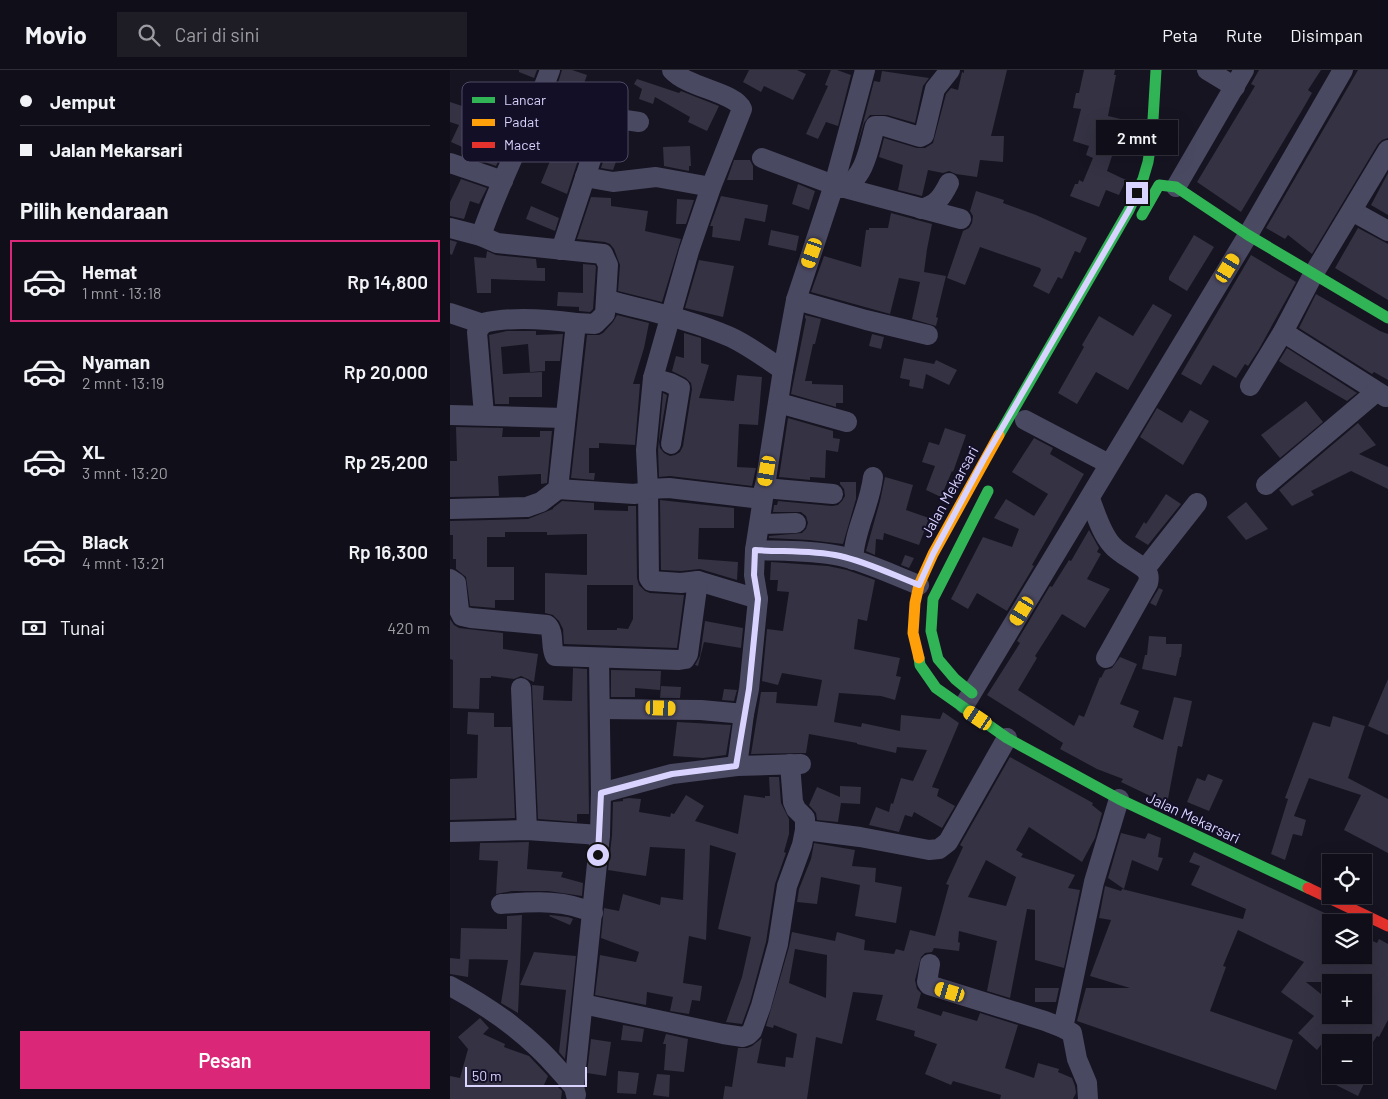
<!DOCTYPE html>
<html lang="id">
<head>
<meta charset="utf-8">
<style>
	body { margin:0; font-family:Barlow,sans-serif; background:#1e1d26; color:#f1f3f6; height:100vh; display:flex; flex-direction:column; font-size:19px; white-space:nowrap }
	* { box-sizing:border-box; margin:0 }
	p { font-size:16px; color:#9c9ca2 }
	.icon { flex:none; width:28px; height:28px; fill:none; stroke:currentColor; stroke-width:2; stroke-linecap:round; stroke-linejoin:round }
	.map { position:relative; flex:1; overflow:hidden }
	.panel { display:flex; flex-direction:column; background:#100f19; width:450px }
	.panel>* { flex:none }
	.hud { display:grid; align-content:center; height:110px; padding:0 20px; background:#100f19 }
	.tools { position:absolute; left:872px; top:784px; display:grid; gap:10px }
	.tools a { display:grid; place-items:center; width:50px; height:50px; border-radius:0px; background:#100f19; box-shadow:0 5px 20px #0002,0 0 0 1px #302f38; font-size:25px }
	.scale { position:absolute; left:15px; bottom:12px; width:122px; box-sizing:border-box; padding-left:5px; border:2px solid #d9d4ff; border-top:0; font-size:14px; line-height:18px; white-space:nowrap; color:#d9d4ff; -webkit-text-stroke:4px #130f26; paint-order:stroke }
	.end { position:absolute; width:22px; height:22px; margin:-11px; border:6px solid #d9d4ff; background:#111; box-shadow:0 0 0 2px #111 }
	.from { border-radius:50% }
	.bubble { position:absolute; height:35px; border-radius:0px; background:#100f19; box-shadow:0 5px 20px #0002,0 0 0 1px #302f38; font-size:16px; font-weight:600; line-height:35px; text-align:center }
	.car { position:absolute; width:15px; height:30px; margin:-15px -8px; border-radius:6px; box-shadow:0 0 4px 1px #0007; background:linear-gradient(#f5c518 24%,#345 0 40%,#f5c518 0 76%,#345 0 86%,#f5c518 0) }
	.hud b { display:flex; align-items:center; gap:18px; height:48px; font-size:19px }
	.hud b+b { border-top:1px solid #302f38 }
	.hud i { width:12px; height:12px; background:#f1f3f6 }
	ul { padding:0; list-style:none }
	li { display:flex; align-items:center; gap:15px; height:82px; margin:0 10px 8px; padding:0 10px; border:2px solid transparent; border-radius:0px }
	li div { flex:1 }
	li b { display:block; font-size:19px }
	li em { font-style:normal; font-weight:600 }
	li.selected { border-color:#db2777 }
	li>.icon { width:45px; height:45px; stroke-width:1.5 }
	h2 { padding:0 20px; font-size:22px; line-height:60px }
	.pay { display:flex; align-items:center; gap:12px; height:55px; padding:0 20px; font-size:19px }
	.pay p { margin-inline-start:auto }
	.button { display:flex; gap:10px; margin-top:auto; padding:10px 20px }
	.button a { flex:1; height:58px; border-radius:0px; background:#db2777; color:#fff; font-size:20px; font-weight:600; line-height:58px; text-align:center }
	header { display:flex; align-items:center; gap:30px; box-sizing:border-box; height:70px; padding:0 25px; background:#100f19; border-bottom:1px solid #302f38 }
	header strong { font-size:24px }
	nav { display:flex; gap:28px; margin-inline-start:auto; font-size:18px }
	.search { width:350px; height:45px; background:#1e1d26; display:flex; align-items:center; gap:12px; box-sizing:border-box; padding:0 18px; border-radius:0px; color:#9c9ca2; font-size:19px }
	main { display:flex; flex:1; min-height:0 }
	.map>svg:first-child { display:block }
</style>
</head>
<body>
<header>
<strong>Movio</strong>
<div class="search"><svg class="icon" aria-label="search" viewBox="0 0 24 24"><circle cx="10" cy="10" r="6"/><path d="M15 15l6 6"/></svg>Cari di sini</div>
<nav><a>Peta</a><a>Rute</a><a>Disimpan</a></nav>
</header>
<main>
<section class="panel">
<div class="hud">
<b><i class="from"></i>Jemput</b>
<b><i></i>Jalan Mekarsari</b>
</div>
<h2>Pilih kendaraan</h2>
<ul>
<li class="selected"><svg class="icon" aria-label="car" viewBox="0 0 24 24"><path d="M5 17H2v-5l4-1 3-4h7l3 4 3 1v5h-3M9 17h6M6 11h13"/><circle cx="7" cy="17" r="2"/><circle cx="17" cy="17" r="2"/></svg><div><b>Hemat</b><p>1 mnt · 13:18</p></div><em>Rp 14,800</em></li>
<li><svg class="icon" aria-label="car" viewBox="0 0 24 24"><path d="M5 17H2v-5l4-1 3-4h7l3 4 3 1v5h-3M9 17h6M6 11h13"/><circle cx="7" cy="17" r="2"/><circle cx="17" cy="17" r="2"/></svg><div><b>Nyaman</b><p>2 mnt · 13:19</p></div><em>Rp 20,000</em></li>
<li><svg class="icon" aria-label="car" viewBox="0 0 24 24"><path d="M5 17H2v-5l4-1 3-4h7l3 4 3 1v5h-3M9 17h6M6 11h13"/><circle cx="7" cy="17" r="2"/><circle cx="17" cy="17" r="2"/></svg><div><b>XL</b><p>3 mnt · 13:20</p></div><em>Rp 25,200</em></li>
<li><svg class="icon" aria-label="car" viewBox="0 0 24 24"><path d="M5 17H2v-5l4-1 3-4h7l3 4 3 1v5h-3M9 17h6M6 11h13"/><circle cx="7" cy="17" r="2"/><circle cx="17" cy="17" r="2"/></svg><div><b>Black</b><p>4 mnt · 13:21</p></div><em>Rp 16,300</em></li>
</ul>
<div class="pay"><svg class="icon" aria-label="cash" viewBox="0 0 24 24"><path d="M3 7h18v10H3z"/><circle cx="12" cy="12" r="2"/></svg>Tunai<p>420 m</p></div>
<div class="button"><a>Pesan</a></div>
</section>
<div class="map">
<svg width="938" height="1029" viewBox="0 0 938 1029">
	<rect width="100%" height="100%" fill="#161421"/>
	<g fill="#343243" fill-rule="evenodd">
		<polygon points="69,0 87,0 84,8 69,2"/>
		<polygon points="112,0 122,0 137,5 130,25 107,16"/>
		<polygon points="299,0 347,0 356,4 343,30 314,16 311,22 293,12"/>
		<polygon points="381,0 387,0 401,5 388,56 376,52 368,69 356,64 378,16 375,15"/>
		<polygon points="514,0 557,0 541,66 554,66 553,92 530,90 527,107 506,104 499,101 493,103 478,100 472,126 448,120 453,95 429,87 434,68 467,78 475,78 483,73 496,24 501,18 508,20 512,2 514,3"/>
		<polygon points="634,0 665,0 664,5 666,5 658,46 683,52 679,70 668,68 657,101 676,110 669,125 656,120 649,137 620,126 625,114 628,114 629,110 633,112 643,88 636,85 639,76 623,71 631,39 623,38 626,23 629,23"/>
		<polygon points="809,0 871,0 858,20 862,23 851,42 791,142 747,112 805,16 801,14"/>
		<polygon points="908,0 938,0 938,68 932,70 928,74 862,184 838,165 835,169 816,158"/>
		<polygon points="432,1 479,8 473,16 465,53 437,45 420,45 414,53 406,80 424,11 430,12"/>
		<polygon points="187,9 229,23 231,21 269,36 257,61 238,52 240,47 205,27 203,34 189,29 192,19 184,14"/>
		<polygon points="0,32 49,48 55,34 71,41 46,96 17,86 19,80 1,72 9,55 0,52"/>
		<polygon points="95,74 129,87 117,124 91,113 100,91 90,87"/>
		<polygon points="240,76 241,96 239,96 239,101 214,96 213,77"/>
		<polygon points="155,85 167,89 163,100 151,98"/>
		<polygon points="284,90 300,90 303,96 303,110 277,110"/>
		<polygon points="938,103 938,145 921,135"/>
		<polygon points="11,109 37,118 29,134 20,131 14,149 0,146 0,132"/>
		<polygon points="348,114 365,121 359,140 342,134"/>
		<polygon points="526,121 554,130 553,133 586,145 637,168 630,183 625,181 612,209 608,207 599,224 583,216 591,200 590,198 530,177 515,215 497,208 513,161 519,158 522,153 523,146 520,141"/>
		<polygon points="271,126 318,135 315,152 295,148 290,171 262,167 263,156 260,156"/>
		<polygon points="141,127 161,128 161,136 198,141 195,161 231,169 212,232 168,221 170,195 164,179 160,174 155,172 127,169"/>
		<polygon points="227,129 244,130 236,154 226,154"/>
		<polygon points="81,136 109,148 105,161 76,149"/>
		<polygon points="441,143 482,154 477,179 474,202 496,206 486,247 488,248 486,256 462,249 470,212 449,208 440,244 361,222 374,186 411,197 416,160 419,160 419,158 438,158"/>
		<polygon points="908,158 938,174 938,230 885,198"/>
		<polygon points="321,160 349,166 346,181 318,175"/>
		<polygon points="744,165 764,177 737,221 719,210 719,207"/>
		<polygon points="0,170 7,172 2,185 0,184"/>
		<polygon points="37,181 46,185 86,189 87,198 95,198 95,211 41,209 41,223 27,223 24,187 36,188"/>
		<polygon points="801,185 846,212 809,279 798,296 795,294 786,308 763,295 751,315 731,304"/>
		<polygon points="249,190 284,196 273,247 235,238"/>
		<polygon points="133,194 145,195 146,197 143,239 140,242 129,241 129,237 107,236 108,222 133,223"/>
		<polygon points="866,224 930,261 938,264 938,310 924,302 922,304 849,258"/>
		<polygon points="703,234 722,245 678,320 646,302 627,334 608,323 634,277 632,275 649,246 683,266"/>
		<polygon points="167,245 199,253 194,278 183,314 190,314 185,375 149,373 149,378 139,378 139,403 145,403 144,410 121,408 137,265 149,265 153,263 163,252"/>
		<polygon points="355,245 371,249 365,274 363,274 355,311 362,311 362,314 393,315 393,333 386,333 386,337 341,324 356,249 355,248"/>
		<polygon points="57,261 86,261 86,265 113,264 110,291 95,291 95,301 80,302 78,274 51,277 53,304 92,302 92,327 59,327 59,334 45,334 39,265"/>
		<polygon points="234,263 251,268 251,293 259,295 249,328 284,331 287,305 312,307 308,355 289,354 287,397 306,398 302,416 220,406 209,407 208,380 213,323 217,325 209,372 210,378 214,383 220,386 225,385 230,382 233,376 242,319 241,313 236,308 222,301 226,286 234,288"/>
		<polygon points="422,264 434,267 431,279 419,276"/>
		<polygon points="837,278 907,323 897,331 835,295 829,291"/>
		<polygon points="454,288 484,294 486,290 507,300 499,315 476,304 473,319 459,316 460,310 450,308"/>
		<polygon points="856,331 873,352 830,388 811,365"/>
		<polygon points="707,338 732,353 740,340 759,351 733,395 690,367"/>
		<polygon points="338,348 383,361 383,368 390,369 388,382 376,380 375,408 360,407 360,410 329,407"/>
		<polygon points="908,353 926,375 909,384 938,397 938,419 901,401 861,421 864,425 842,436 829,420"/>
		<polygon points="6,357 53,358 52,367 90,367 90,361 102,361 97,413 91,414 91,404 48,406 49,426 0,427 0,391 7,391"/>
		<polygon points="495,358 516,365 503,402 502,401 491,427 476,420 485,396 472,392 479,372 489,375"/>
		<polygon points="584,368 603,378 600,384 634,404 582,495 584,496 557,541 527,523 518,539 501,529 533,467 562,477 569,459 544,448 556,429 584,446 598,424 562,402"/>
		<polygon points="435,407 463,415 456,440 479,448 469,475 434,463 433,470 426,469 425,485 416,481 430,431"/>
		<polygon points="390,412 406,412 406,429 393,474 359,470 319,468 319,466 352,463 356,459 358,453 356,446 351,442 323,442 324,435 327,435 328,431 382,436 388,435 392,431 395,426 394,419 390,414"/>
		<polygon points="716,424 731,434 698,475 685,467 694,452 696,454"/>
		<polygon points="210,430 284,438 284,458 249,458 248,489 288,492 287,510 250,499 231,501 211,500"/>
		<polygon points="112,431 144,433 144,440 178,441 178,436 186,436 187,508 189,515 195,521 200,523 234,525 227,578 114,574 113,559 109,551 103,545 95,543 95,503 137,505 137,560 167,560 167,558 178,559 183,549 183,515 137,515 137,464 97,465 97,462 55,462 55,467 37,467 37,497 64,497 64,530 45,530 45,538 20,536 16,507 6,499 6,489 3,489 3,465 0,465 0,451 78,449 103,439 103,438"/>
		<polygon points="796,432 818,459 796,470 777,447"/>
		<polygon points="639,460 649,478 647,482 651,484 637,509 660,519 635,558 612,544 585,586 587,588 568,620 624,656 629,645 634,647 650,607 651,608 655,600 662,598 670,587 687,594 670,634 689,641 683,657 713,670 724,627 742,631 732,677 728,676 717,734 671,712 673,709 647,699 610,679 613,673 537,625 570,573 567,571 600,516 602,517 619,490 621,491"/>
		<polygon points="455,485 464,488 459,498 451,495"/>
		<polygon points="321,492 378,496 397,500 425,510 417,551 408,549 404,579 450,588 446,606 451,607 445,630 431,626 389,623 384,652 411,657 412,653 450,661 451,645 490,649 493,642 509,653 482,717 489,719 487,726 505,736 492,758 464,742 462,747 455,745 449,762 419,755 426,737 439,742 441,733 443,734 451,708 463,711 477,680 447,677 446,683 407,674 407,673 359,664 356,683 301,684 311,622 327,622 326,633 367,636 372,610 332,603 328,615 312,611 317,559 333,561 339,522 327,521 328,510 320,510"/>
		<polygon points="709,518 713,520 706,536 700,533"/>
		<polygon points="0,549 4,555 9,558 53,563 53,579 88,584 84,612 71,606 64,609 41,606 41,608 30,608 29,639 3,638 3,590 0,589"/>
		<polygon points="255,551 293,558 291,578 254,572 248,596 245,595 250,586"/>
		<polygon points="699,566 716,567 716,574 732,574 731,587 730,587 726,606 692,599 695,585 697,585"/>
		<polygon points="123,598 137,599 139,744 127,744 127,752 88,749 82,615 94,616 93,630 122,631"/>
		<polygon points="161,600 211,601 210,620 185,618 185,627 161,627"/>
		<polygon points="938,609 938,665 918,656"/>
		<polygon points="211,616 231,617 230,628 210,628"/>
		<polygon points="274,619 287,620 284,631 272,630"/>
		<polygon points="18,642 44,643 44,657 61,657 65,748 0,750 0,709 27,708 28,665 17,664"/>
		<polygon points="883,646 915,656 898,708 938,729 938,783 894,760 911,725 859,708 844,746 856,750 852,766 843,764 835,790 821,784 838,729 835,728 863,652 880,657"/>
		<polygon points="227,652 281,655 276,685 253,688 223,686"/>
		<path d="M560 687 643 733 642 735 652 743 645 768 632 792 579 757 566 780 573 784 571 787 625 805 618 818 630 820 614 898 585 890V840L577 839 560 928 537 921 547 871 509 861 508 872 510 873 509 881 484 878 482 882 475 883 471 887 465 910 467 919 471 923 467 938 491 946 493 941 527 951 530 943 568 955 555 998 584 1008 588 993 609 999 608 1002 622 1008 625 1016 626 1023 623 1029H550L551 1025 503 1011 501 1015 475 1004 487 974 464 966 465 961 426 950 433 925 403 922 392 974 366 967 357 1029H273L275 1016 282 1017 288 978H297L302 976 312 968 307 993 335 997 336 987 343 988 347 964 324 955 323 958 316 956 339 877 342 862 385 871 387 862 415 870 414 880 444 884 446 879 454 881 460 860 485 866 499 815 496 814 513 777 510 775ZM536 790 566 807 556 836 518 827ZM345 879 377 885 376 928 339 913Z"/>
		<polygon points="758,704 773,710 759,741 737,732 747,708 755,711"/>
		<polygon points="319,707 329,707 331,733 339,749 339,764 334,782 336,783 325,814 316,872 300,932 292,954 276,952 292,907 301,867 268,859 286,783 260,775 256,870 239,866 233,913 252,916 250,931 242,930 239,944 220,941 223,927 197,922 196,935 145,925 150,885 186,892 189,882 151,868 154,838 169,841 173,824 210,835 211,827 233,830 235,779 200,777 196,806 158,800 162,765 163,732 173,731 173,729 179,728 191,729 189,742 220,747 221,743 224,744 236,725 254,736 245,751 288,764 294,725 315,728 315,726 320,726"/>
		<polygon points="390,716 411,717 410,734 391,733 388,752 367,750 366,743 359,735 367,717 390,727"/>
		<polygon points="671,763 695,769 698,763 711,768 708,787 713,788 708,801 682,790 674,819 658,808"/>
		<polygon points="79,772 77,799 113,802 111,807 133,813 132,826 98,821 62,821 46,824 48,791 29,790 30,773"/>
		<polygon points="364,773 405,780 402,796 426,798 425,812 452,817 446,853 405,846 410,815 371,807 367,834 347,832 349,819 361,789"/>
		<path d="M744 782 894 852H881V885H914V867L927 873 929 869 938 874V950L929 967 927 966 923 972H873L867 980 848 963 864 946 831 922 854 892 788 860 773 896 776 897 760 941 843 970 826 1020 627 951 636 918H680L640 906 661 850 649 848 655 816 671 821 672 819 793 849 796 839 741 815 750 796 739 792ZM856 912H914V945H881V932Z"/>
		<polygon points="72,845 71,873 68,943 51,933 58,890 14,889 19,889 18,907 0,904 0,888 10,889 11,858 57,859 57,846"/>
		<polygon points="100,845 118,847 129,851 123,849 120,855 99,846"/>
		<polygon points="84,882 126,886 115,989 109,982 116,920 70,915"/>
		<polygon points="585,918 609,918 606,932 585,932"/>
		<polygon points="30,948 39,958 33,964 55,974 54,977 79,986 98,1006 94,1015 108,1017 112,1021 111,1029 0,1029 0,1006 10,1008 18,979 8,967"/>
		<polygon points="173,955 194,959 192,972 171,970"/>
		<polygon points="216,964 238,969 234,1002 214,1000 216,974 213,974"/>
		<polygon points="141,969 161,972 156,1006 137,1003"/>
		<polygon points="168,1001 189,1003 186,1024 167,1023"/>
		<polygon points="207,1004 220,1005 219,1027 203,1025"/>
		<polygon points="888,1005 918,1005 908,1026 884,1014"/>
	</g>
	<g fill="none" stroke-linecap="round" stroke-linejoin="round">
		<g stroke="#4a4962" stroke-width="20">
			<path d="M222 0C238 18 285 22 292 39L261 117 239 181 203 308 196 380 198 419 199 508 201 511 231 513 248 511 308 529"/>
			<polyline points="757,0 785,17"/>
			<polyline points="92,23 155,47 189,52"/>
			<polyline points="312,88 384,115 511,149"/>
			<polyline points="0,93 53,111"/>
			<polyline points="135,107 163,112 206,107 261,117"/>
			<polyline points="726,117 794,0"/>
			<path d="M392 118C415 109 419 77 425 56H434L470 67 474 65 485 19 500 0"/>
			<path d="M471 139C487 135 492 127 499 113"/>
			<polyline points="902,141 938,161"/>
			<polyline points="0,158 31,166 47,173 153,184 158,195 155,244 145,254 126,253 108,419 91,432 77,437 0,439"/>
			<path d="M31 166C50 109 80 56 100 0"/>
			<polyline points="111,180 155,47"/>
			<path d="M157 230C197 241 239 249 278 266 297 274 315 288 333 300"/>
			<polyline points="346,230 416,250 478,265"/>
			<polyline points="0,243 33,254"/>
			<polyline points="833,262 936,327"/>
			<polyline points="203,308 220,313 230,318 221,374"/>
			<polyline points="800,316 833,262 864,203 938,80"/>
			<polyline points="329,333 397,352"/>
			<polyline points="0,345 115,348"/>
			<path d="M34 345 27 262 33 253C62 246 97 249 126 253"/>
			<polyline points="575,350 659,394"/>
			<polyline points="816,415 926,322"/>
			<polyline points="314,418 383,424"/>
			<polyline points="108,419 184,424 191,423 198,419 219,418 312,429"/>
			<path d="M640 429C646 444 651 463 662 475 669 484 694 496 697 502 699 505 699 509 698 513L656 588"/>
			<polyline points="310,454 346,453"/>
			<path d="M305 480C333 481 362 480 390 486 417 492 443 505 469 515"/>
			<path d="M403 490C404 461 420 435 423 407"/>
			<polyline points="695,499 747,433"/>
			<path d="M0 509 6 513 9 540 12 546 21 548 97 555C105 562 100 577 105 586L229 590 235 589 238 584 248 511"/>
			<polyline points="71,618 77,760"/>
			<polyline points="515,634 798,165 893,0"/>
			<polyline points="150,639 251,640 294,644 299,619 308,529 304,505 305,480 333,300 346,230 384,115 415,0"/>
			<polyline points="294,644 287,696 351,694"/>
			<polyline points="151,723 222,704 287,696"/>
			<polyline points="355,760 410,767 479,780 489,779 498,772 557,668"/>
			<polyline points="0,762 77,760 150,765"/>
			<path d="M51 834C83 832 114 829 143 843"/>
			<polyline points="480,894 477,912 479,915 595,951 613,958 622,963 627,989 637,1013 638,1029"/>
			<path d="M0 916C32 933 62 953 88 978 101 990 112 1004 124 1017L126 1025"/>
			<polyline points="133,934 273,964 293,967 298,965 302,961 311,936 328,874 337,816 352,775 355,760 355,748 346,739 343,732 340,694"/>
			<polyline points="613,958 644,812 669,729"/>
			<polyline points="124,1017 150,765 151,723 149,588"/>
		</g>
		<g stroke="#30b455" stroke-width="11">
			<polyline points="692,145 709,115 726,117 798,165 938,248"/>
			<polyline points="549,365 679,140 693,109 698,92 702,66 706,0"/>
			<polyline points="469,588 470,595 486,618 557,668 669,729 858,818"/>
			<polyline points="522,623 505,609 488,589 481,561 483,529 538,421"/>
		</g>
		<polyline stroke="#ff9f0a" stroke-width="11" points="469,588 463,563 465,533 469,515 483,484 549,365"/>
		<polyline stroke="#e5322d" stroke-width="11" points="858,818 938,856"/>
	</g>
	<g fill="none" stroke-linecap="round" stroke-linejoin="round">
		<path stroke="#d9d4ff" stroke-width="6" d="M148 785 151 723 222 704 286 696 299 619 308 529 304 505 305 480C333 482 362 480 390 486 417 492 443 505 469 515L483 484 534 389 679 140 687 123"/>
	</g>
	<g text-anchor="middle" stroke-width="4" stroke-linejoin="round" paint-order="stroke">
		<g font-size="15" fill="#d9d4ff" stroke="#130f26">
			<text transform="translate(500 422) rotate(-61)" y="5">Jalan Mekarsari</text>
			<text transform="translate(743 748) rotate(25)" y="5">Jalan Mekarsari</text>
		</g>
	</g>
	<rect x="12" y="12" width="166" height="80" rx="8" fill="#130f26" stroke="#4e4a67" stroke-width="1"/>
	<rect x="22" y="27" width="23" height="6" fill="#30b455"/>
	<rect x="22" y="49" width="23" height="7" fill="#ff9f0a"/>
	<rect x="22" y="72" width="23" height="6" fill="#e5322d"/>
	<g font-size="14" fill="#d9d4ff">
		<text x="54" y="35">Lancar</text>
		<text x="54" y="57">Padat</text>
		<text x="54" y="80">Macet</text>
	</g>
</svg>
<div class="tools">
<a><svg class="icon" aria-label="locate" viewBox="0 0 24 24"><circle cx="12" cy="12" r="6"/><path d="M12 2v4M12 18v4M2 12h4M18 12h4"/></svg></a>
<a><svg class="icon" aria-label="layers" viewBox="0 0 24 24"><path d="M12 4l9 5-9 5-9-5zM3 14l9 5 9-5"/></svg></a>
<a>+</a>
<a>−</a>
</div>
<div class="scale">50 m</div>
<i class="end from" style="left:148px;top:785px"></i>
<i class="end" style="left:687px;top:123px"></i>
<div class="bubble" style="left:646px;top:50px;width:82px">2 mnt</div>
<i class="car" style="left:362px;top:183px;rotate:199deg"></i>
<i class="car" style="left:778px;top:198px;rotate:31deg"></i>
<i class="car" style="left:317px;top:401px;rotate:190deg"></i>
<i class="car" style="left:572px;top:541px;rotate:211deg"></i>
<i class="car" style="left:211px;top:638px;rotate:92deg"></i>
<i class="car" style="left:528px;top:648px;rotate:304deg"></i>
<i class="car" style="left:500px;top:922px;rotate:287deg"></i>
</div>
</main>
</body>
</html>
